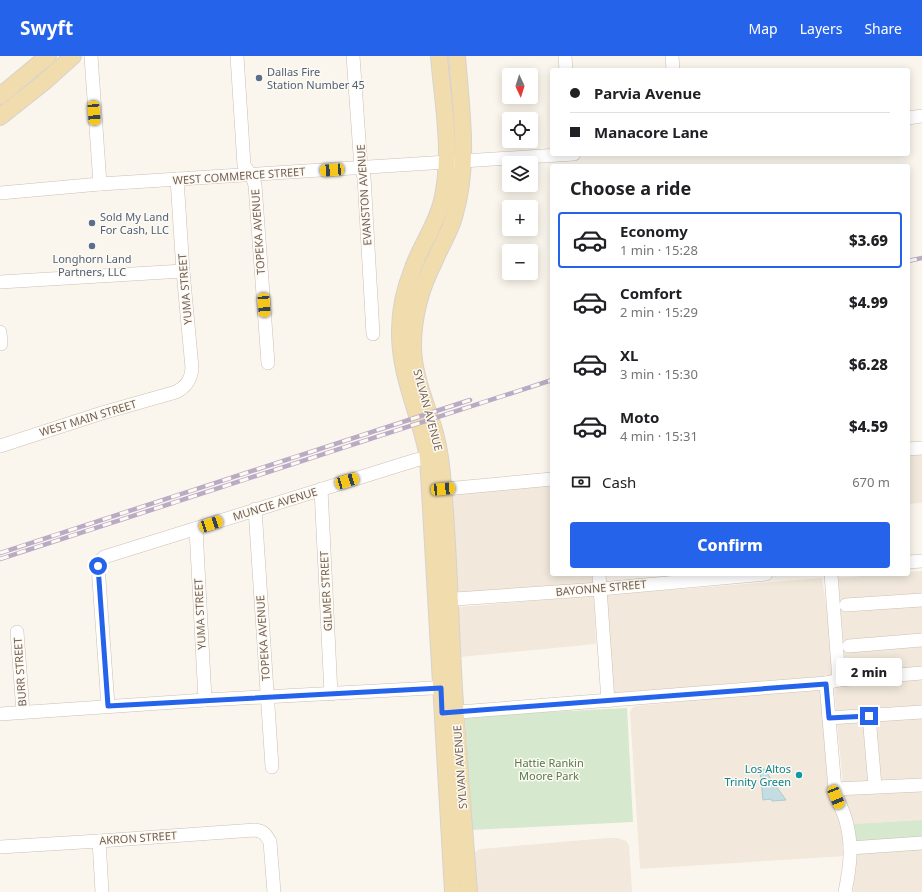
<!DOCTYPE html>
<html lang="en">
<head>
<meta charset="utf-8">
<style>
	body { margin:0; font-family:"Noto Sans",sans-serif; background:#f6f6f6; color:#202124; height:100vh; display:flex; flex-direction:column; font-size:15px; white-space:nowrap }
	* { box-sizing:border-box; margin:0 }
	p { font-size:13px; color:#757577 }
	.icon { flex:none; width:22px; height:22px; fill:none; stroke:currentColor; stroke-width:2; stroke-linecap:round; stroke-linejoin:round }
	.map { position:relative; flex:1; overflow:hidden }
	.drawer { position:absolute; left:550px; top:108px; width:360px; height:412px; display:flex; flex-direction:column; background:#fff; border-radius:4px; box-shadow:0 2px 10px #0003 }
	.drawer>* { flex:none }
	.hud { position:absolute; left:550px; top:12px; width:360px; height:88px; border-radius:4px; box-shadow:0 2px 10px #0003; display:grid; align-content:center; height:88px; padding:0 20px; background:#fff }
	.needle { width:26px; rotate:176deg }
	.tools { position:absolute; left:502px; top:12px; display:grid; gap:8px }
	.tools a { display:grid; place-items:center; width:36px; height:36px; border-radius:4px; background:#fff; box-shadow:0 2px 10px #0003; font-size:20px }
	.end { position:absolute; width:18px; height:18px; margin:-9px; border:5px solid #2563eb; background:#fff; box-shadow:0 0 0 2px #fff }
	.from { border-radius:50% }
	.bubble { position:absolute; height:28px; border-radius:4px; background:#fff; box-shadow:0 2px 10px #0003; font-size:13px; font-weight:800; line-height:28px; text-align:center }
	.car { position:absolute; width:12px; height:24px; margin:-12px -6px; border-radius:5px; box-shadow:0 0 3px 1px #0007; background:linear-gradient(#f5c518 24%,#345 0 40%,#f5c518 0 76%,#345 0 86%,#f5c518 0) }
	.hud b { display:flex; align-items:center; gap:14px; height:38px; font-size:15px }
	.hud b+b { border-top:1px solid #e0e0e0 }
	.hud i { width:10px; height:10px; background:#202124 }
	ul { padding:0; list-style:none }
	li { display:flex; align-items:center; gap:12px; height:56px; margin:0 8px 6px; padding:0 12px; border:2px solid transparent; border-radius:4px }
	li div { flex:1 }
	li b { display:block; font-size:15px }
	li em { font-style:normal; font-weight:800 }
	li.current { border-color:#2563eb }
	li>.icon { width:36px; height:36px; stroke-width:1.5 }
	h2 { padding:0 20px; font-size:18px; line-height:48px }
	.pay { display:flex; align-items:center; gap:10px; height:44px; padding:0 20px; font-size:15px }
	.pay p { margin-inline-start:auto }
	.primary-button { display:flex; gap:8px; margin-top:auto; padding:8px 20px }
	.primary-button a { flex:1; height:46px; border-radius:4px; background:#2563eb; color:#fff; font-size:16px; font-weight:800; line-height:46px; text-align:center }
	header { display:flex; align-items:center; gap:24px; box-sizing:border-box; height:56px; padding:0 20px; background:#2563eb; color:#fff }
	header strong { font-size:19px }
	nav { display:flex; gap:22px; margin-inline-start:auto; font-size:14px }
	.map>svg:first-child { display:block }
</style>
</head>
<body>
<header>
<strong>Swyft</strong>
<nav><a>Map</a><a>Layers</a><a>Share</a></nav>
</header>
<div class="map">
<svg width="922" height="836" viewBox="0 0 922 836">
	<rect width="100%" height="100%" fill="#fbf6ed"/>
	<g fill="#f2e9dc">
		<polygon points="922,399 922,447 908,448 908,400"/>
		<polygon points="552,428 552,518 592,518 593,528 458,539 449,436"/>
		<polygon points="922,515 922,612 846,619 838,522 887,518 908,518 908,516"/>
		<polygon points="822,522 837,622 614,641 606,539"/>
		<polygon points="594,540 596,588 460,601 458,551"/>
		<polygon points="922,622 922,764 852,768 845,749 834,635 838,629"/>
		<polygon points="815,633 820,634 823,638 847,800 640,813 630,656 632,652 635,650"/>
		<polygon points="607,782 618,782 626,785 629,789 632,836 476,836 474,799 475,796 480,793"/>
		<polygon points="922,794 922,836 853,836 856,799"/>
	</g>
	<g fill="#d6e8cd">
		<polygon points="627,652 633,766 471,774 465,660"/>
		<polygon points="922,764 922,794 856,799 852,768"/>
	</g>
	<polygon fill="#c3dde3" stroke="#abcbd3" points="764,713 786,744 772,745 771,743 763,744 760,714"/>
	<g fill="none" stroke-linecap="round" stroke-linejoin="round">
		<g stroke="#ccbfb4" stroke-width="14">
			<g id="minor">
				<polyline points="91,0 100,128"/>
				<polyline points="237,0 244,109 253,123 255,129 268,307"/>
				<polyline points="353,0 361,112 364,121 373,278"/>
				<polyline points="565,0 566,14"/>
				<polyline points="672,0 673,14"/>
				<polyline points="908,62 922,60"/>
				<polyline points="0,137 100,128 574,98"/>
				<polyline points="0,226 183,215"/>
				<polyline points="0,276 1,288"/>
				<path d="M0 390 102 357 176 336C186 331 191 324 192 312L183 215 177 123"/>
				<polyline points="908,393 922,392"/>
				<polyline points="321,433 331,638"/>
				<polyline points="434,434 552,423"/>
				<polyline points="255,453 272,711"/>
				<polyline points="196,473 205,644"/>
				<polyline points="908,506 922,505"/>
				<polyline points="599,518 608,645"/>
				<polyline points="831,518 839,624"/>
				<polyline points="441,544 600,533 766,518"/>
				<polyline points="846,549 922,544"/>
				<polyline points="17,576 23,656"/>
				<polyline points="849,590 922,584"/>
				<path d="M826 627 835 733C837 744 843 754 846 765 853 790 850 811 845 836"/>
				<polyline points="108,650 98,510 100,505 104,501 416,404 428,401"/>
				<polyline points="446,657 826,627 839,624 922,617"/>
				<polyline points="0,658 205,644 451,631"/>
				<polyline points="869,660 875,730"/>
				<polyline points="829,662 922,656"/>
				<polyline points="835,733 922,729"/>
				<polyline points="99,785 102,836"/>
				<path d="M0 791 99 785 255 774C264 775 266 779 270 786L274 836"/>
				<polyline points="850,792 922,787"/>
			</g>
		</g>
		<g stroke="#d8d2cf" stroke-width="18">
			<g id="major">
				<path d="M439 0C443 49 453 97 442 145 436 170 421 189 413 212 405 232 400 253 400 274 399 319 420 358 428 401L453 836"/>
				<path d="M457 0C461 54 470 109 454 161 450 176 441 189 435 204 421 231 413 259 413 290 413 321 428 351 436 381 440 397 442 414 443 431 449 498 450 565 454 632 458 700 464 768 469 836"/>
				<polyline points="0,40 48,0"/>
				<polyline points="0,61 43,27 73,0"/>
			</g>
		</g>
		<use href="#minor" stroke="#fff" stroke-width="13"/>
		<use href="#major" stroke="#f1dcae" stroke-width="16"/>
		<g stroke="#baabc5" stroke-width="4.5">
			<g id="rail">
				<polyline points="908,205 922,202"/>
				<polyline points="0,497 470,344"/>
				<polyline points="0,503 552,324"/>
			</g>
		</g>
		<use href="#rail" stroke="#fdfaf4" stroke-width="3" stroke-dasharray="9" stroke-linecap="butt"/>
	</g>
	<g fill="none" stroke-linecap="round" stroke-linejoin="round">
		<polyline stroke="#2563eb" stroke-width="5" points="98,510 108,650 441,632 442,657 826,628 829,662 869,660"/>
	</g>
	<g fill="#5c6f8a" stroke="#fdfaf4" stroke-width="1.5">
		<circle cx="259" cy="22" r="4"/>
		<circle cx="92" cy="167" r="4"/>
		<circle cx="92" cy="190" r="4"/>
	</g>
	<circle fill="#0f9aa8" stroke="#fdfaf4" stroke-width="1.5" cx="799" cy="719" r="4"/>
	<g text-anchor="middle" stroke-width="3" stroke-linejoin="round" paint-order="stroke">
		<g font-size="11" fill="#4e5e75" stroke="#fdfaf4" text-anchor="start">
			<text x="267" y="20">Dallas Fire<tspan x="267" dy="13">Station Number 45</tspan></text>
			<text x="100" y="165">Sold My Land<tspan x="100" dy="13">For Cash, LLC</tspan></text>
			<text x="92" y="207" text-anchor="middle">Longhorn Land<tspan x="92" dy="13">Partners, LLC</tspan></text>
		</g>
		<g font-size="11" fill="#746052" stroke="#fdfaf4">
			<text transform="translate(239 120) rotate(-4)" y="4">WEST COMMERCE STREET</text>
			<text transform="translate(364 139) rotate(-94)" y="4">EVANSTON AVENUE</text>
			<text transform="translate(258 176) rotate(-94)" y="4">TOPEKA AVENUE</text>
			<text transform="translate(185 233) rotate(-95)" y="4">YUMA STREET</text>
			<text transform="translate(428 354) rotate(75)" y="4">SYLVAN AVENUE</text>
			<text transform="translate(88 362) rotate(-17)" y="4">WEST MAIN STREET</text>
			<text transform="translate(275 448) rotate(-17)" y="4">MUNCIE AVENUE</text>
			<text transform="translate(601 532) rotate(-5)" y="4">BAYONNE STREET</text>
			<text transform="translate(326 535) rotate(-93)" y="4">GILMER STREET</text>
			<text transform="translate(200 558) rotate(-93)" y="4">YUMA STREET</text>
			<text transform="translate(263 582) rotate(-94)" y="4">TOPEKA AVENUE</text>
			<text transform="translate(20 616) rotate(-94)" y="4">BURR STREET</text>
			<text transform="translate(460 711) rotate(-94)" y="4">SYLVAN AVENUE</text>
			<text transform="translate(138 782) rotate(-4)" y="4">AKRON STREET</text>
		</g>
		<g font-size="11" fill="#56784b" stroke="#fdfaf4">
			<text x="549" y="711">Hattie Rankin<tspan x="549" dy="13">Moore Park</tspan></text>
		</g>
		<g font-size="11" fill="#0d838f" stroke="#fdfaf4" text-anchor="end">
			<text x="791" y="717">Los Altos<tspan x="791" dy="13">Trinity Green</tspan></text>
		</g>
	</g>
</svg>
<div class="tools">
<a><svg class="needle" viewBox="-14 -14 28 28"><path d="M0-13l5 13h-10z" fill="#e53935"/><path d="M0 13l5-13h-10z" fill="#757577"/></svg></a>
<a><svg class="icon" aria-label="locate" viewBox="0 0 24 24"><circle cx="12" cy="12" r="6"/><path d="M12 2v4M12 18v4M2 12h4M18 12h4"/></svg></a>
<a><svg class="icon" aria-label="layers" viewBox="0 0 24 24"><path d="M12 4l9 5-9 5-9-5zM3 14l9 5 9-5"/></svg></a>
<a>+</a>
<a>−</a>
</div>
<i class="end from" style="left:98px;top:510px"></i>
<i class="end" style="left:869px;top:660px"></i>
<div class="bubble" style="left:836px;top:602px;width:66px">2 min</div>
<i class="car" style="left:94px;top:57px;rotate:176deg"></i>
<i class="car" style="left:332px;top:114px;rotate:266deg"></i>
<i class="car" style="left:264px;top:249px;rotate:176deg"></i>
<i class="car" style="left:347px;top:425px;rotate:73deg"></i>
<i class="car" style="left:443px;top:433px;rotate:85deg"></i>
<i class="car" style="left:211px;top:468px;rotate:72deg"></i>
<i class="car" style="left:836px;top:741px;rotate:158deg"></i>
<div class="hud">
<b><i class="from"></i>Parvia Avenue</b>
<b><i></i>Manacore Lane</b>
</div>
<section class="drawer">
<h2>Choose a ride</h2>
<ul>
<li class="current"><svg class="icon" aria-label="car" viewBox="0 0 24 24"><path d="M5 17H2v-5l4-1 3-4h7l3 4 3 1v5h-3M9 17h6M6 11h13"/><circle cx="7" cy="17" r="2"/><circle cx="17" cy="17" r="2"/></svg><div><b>Economy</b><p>1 min · 15:28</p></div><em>$3.69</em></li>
<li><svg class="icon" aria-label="car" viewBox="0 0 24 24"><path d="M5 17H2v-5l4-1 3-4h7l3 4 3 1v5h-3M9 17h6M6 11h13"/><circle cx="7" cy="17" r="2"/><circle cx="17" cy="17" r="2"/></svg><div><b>Comfort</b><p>2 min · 15:29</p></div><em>$4.99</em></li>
<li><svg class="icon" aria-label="car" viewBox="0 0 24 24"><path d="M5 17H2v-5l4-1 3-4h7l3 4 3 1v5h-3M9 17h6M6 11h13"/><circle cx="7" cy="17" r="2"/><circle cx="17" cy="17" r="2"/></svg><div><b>XL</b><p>3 min · 15:30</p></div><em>$6.28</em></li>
<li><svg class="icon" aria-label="car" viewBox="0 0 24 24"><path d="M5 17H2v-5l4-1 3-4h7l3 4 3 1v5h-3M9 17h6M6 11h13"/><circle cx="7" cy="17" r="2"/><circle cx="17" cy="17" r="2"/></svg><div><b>Moto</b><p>4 min · 15:31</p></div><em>$4.59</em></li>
</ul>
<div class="pay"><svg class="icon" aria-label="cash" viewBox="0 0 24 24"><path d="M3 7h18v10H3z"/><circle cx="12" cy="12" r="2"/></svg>Cash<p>670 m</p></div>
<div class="primary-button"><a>Confirm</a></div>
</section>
</div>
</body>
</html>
